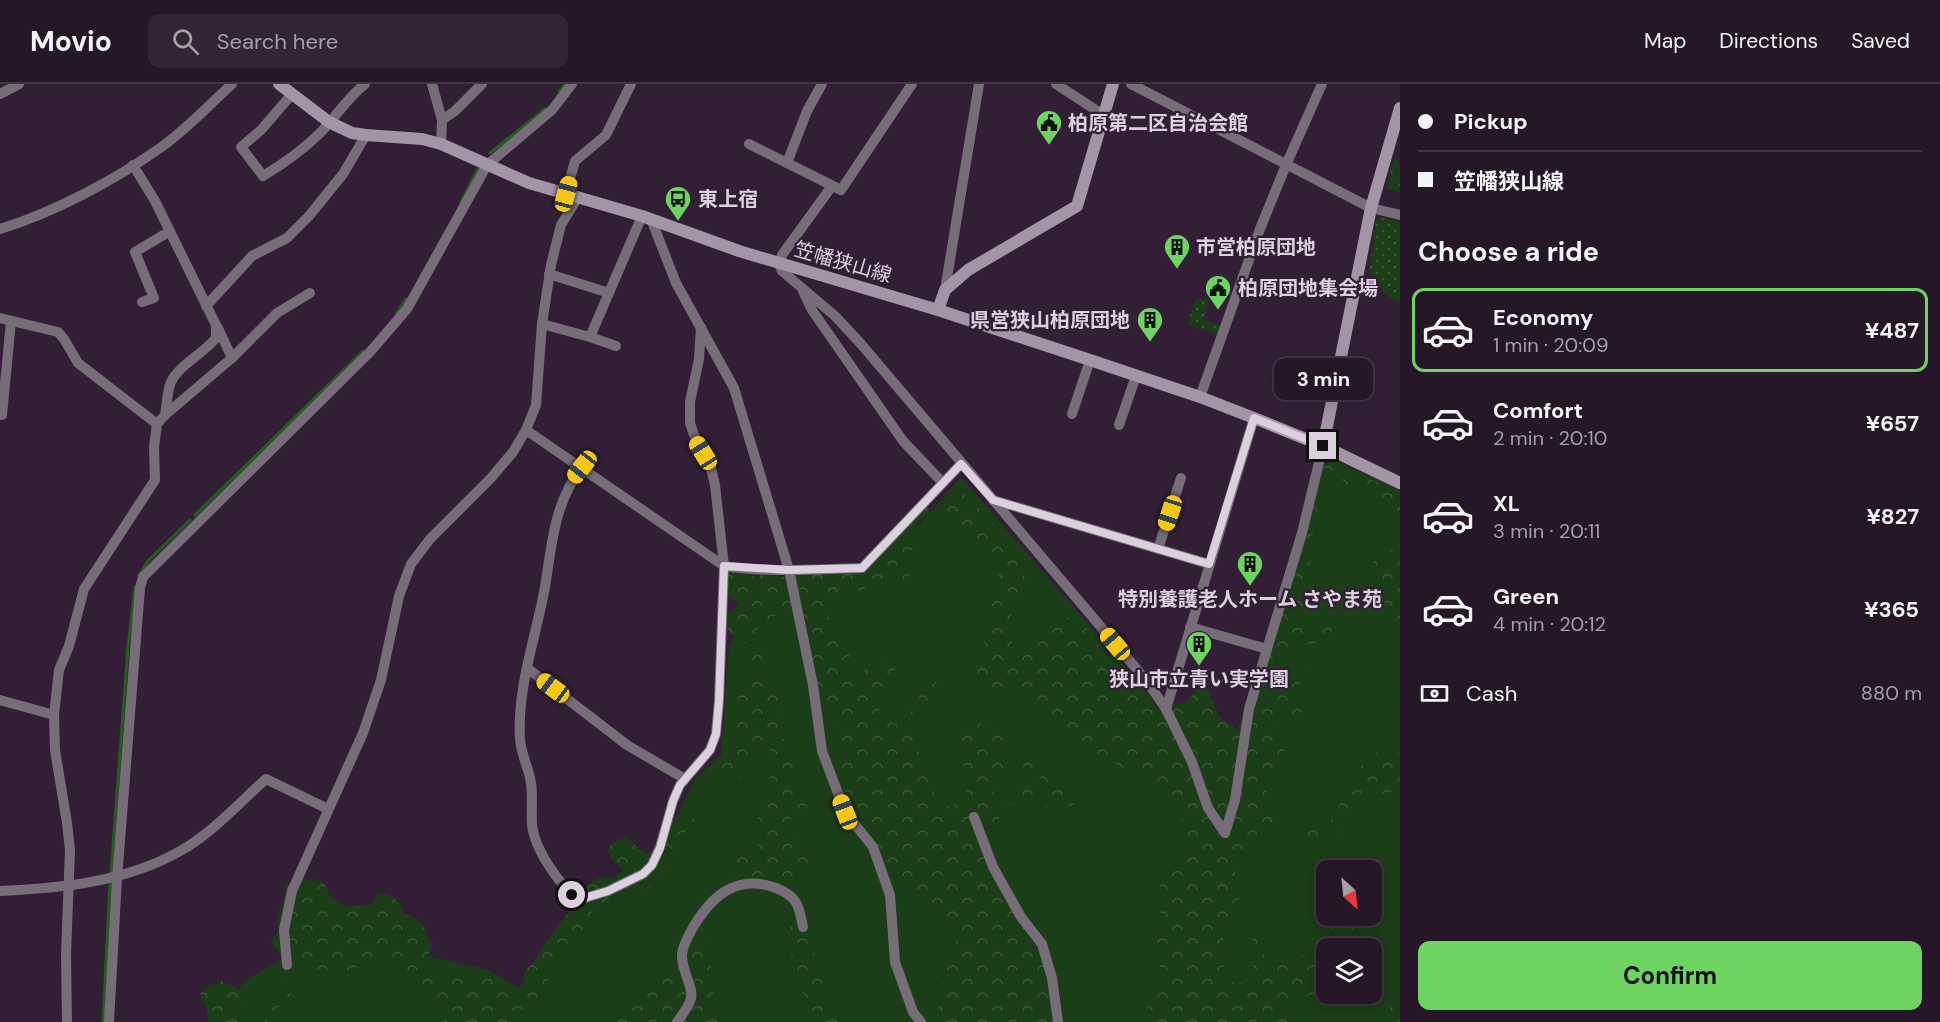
<!DOCTYPE html>
<html lang="en">
<head>
<meta charset="utf-8">
<style>
	body { margin:0; font-family:"DM Sans","Noto Sans JP",sans-serif; background:#322434; color:#f1f3f6; height:100vh; display:flex; flex-direction:column; font-size:22px; white-space:nowrap }
	* { box-sizing:border-box; margin:0 }
	p { font-size:20px; color:#a49fa8 }
	.icon { flex:none; width:33px; height:33px; fill:none; stroke:currentColor; stroke-width:2; stroke-linecap:round; stroke-linejoin:round }
	.map { position:relative; flex:1; overflow:hidden }
	.panel { display:flex; flex-direction:column; background:#261728; width:540px }
	.panel>* { flex:none }
	.hud { display:grid; align-content:center; height:132px; padding:0 18px; background:#261728 }
	.needle { width:39px; rotate:153deg }
	.fabs { position:absolute; left:1316px; top:776px; display:grid; gap:12px }
	.fabs a { display:grid; place-items:center; width:66px; height:66px; border-radius:12px; background:#261728; box-shadow:0 3px 15px #0003,0 0 0 2px #423645; font-size:30px }
	.end { position:absolute; width:27px; height:27px; margin:-14px; border:8px solid #dcd0de; background:#111; box-shadow:0 0 0 3px #111 }
	.from { border-radius:50% }
	.bubble { position:absolute; height:42px; border-radius:12px; background:#261728; box-shadow:0 3px 15px #0003,0 0 0 2px #423645; font-size:20px; font-weight:700; line-height:42px; text-align:center }
	.car { position:absolute; width:18px; height:36px; margin:-18px -9px; border-radius:8px; box-shadow:0 0 4px 2px #0007; background:linear-gradient(#f5c518 24%,#345 0 40%,#f5c518 0 76%,#345 0 86%,#f5c518 0) }
	.hud b { display:flex; align-items:center; gap:21px; height:57px; font-size:22px }
	.hud b+b { border-top:2px solid #423645 }
	.hud i { width:15px; height:15px; background:#f1f3f6 }
	ul { padding:0; list-style:none }
	li { display:flex; align-items:center; gap:18px; height:84px; margin:0 12px 9px; padding:0 6px; border:3px solid transparent; border-radius:12px }
	li div { flex:1 }
	li b { display:block; font-size:22px }
	li em { font-style:normal; font-weight:700 }
	li.selected { border-color:#6dd361 }
	li>.icon { width:54px; height:54px; stroke-width:1.5 }
	h2 { padding:0 18px; font-size:27px; line-height:72px }
	.pay { display:flex; align-items:center; gap:15px; height:66px; padding:0 18px; font-size:22px }
	.pay p { margin-inline-start:auto }
	.button { display:flex; gap:12px; margin-top:auto; padding:12px 18px }
	.button a { flex:1; height:69px; border-radius:12px; background:#6dd361; color:#111; font-size:24px; font-weight:700; line-height:69px; text-align:center }
	header { display:flex; align-items:center; gap:36px; box-sizing:border-box; height:84px; padding:0 30px; background:#261728; border-bottom:2px solid #423645 }
	header strong { font-size:28px }
	nav { display:flex; gap:33px; margin-inline-start:auto; font-size:21px }
	.search { width:420px; height:54px; background:#322434; display:flex; align-items:center; gap:15px; box-sizing:border-box; padding:0 21px; border-radius:12px; color:#a49fa8; font-size:22px }
	main { display:flex; flex:1; min-height:0 }
	.map>svg:first-child { display:block }
</style>
</head>
<body>
<header>
<strong>Movio</strong>
<div class="search"><svg class="icon" aria-label="search" viewBox="0 0 24 24"><circle cx="10" cy="10" r="6"/><path d="M15 15l6 6"/></svg>Search here</div>
<nav><a>Map</a><a>Directions</a><a>Saved</a></nav>
</header>
<main>
<div class="map">
<svg width="1400" height="938" viewBox="0 0 1400 938">
	<defs>
		<pattern id="forest-crowns" width="20" height="18" patternUnits="userSpaceOnUse" patternTransform="scale(1.5)"><rect width="20" height="18" fill="#1b3d17"/><path d="M2 6a3 3 0 1 1 6 0M12 15a3 3 0 1 1 6 0" fill="none" stroke="#3c5838"/></pattern>
		<pattern id="park-dots" width="8" height="8" patternUnits="userSpaceOnUse" patternTransform="scale(1.5)"><rect width="8" height="8" fill="#1b3d17"/><path d="M2 2h.1M6 6h.1" fill="none" stroke="#3c5838" stroke-width="1.8" stroke-linecap="round"/></pattern>
	</defs>
	<rect width="100%" height="100%" fill="#321f36"/>
	<g fill="#1b3d17" fill-rule="evenodd">
		<path d="M1334 376 1400 405V938H1216L1228 779 1244 678 1327 380ZM1326 786H1371V831H1326ZM1326 864H1371V909H1326Z"/>
		<polygon points="961,393 1135,594 1182,668 1208,938 220,938 244,897 287,872 309,799 422,871 489,886 528,910 592,807 663,760 695,695 721,671 729,562 746,537 807,492 873,495"/>
	</g>
	<g fill="url(#forest-crowns)">
		<polygon points="1395,74 1400,78 1400,108 1387,105 1391,83"/>
		<path d="M1331 378 1343 386 1400 406V436L1391 425 1371 418 1365 407 1359 403 1347 402 1341 394 1332 397 1319 409 1322 418 1307 470C1315 483 1319 489 1317 504L1304 506 1307 512 1313 515 1316 521 1302 525 1297 530 1301 542 1334 531 1335 540 1327 557 1308 560 1301 567 1291 569 1288 580 1290 586 1297 584 1306 575 1325 578 1330 587 1326 591 1314 582C1305 587 1301 591 1300 601L1290 608V615L1299 617 1303 626 1298 631 1279 634 1276 642 1292 652 1290 662 1284 667 1280 684 1267 694 1262 701 1269 709 1265 721 1261 726 1272 733 1273 743 1270 747 1258 748 1254 759 1255 766C1250 772 1245 772 1240 777 1230 786 1237 809 1241 819L1240 823 1233 825 1227 835 1222 840 1226 849C1216 866 1221 883 1232 898L1250 900 1259 896 1261 889 1248 878 1249 861 1254 853 1260 854C1260 880 1274 877 1295 878 1304 868 1304 873 1311 868 1322 861 1324 844 1330 834 1342 832 1350 833 1357 844 1350 859 1342 864 1326 864V871L1323 873 1326 881V909H1334C1320 912 1309 910 1296 912L1295 919 1284 927 1292 938H1153L1146 924 1151 913 1163 902 1159 874 1151 856 1161 835 1160 801 1178 781 1186 755 1179 725 1163 702 1138 693 1071 654 1057 643 1032 614 982 601 971 589C988 556 991 544 988 507L999 492 992 472 972 453 941 432 949 415 964 408 1015 464 1029 507 1015 525 1006 541 1015 568 1043 557 1066 533 1082 537 1105 569 1150 612 1157 624 1187 618 1202 599C1213 608 1211 619 1218 630 1223 637 1231 641 1238 646L1319 394 1326 380Z"/>
		<path d="M925 422 928 423 930 432 926 435 922 434 917 437 920 444 915 453 913 466 906 467 902 476C903 481 907 484 909 489 912 496 910 500 917 505V511L913 515 909 514 900 497 885 496 882 501 872 500 869 504 842 511 837 522 829 531 830 543 835 547 837 552 846 556 854 590 859 592 871 577 879 578 885 572 890 574 895 585 891 591 896 598 880 614 879 627 874 632V640L880 641 888 636 899 642 905 633 915 625 924 598H935C939 604 941 607 940 613 922 620 924 627 913 640L917 647V666L929 681C926 698 929 692 933 706 935 712 933 715 936 721 950 724 964 721 966 705 966 704 966 697 966 696 968 693 970 691 970 687 951 677 961 650 968 634H977L982 642C992 643 1002 649 1008 656L1003 684 997 688 986 689C987 697 995 702 995 711L1006 713 1021 704 1044 699 1045 694C1030 694 1025 692 1022 677L1028 669 1052 691 1055 704C1065 707 1074 710 1074 721L1058 725H1049L1036 711H1029L1023 718 1010 720 999 734V739L986 742 981 748 986 779 995 790 992 804H996L1000 802 1021 826 1032 833 1039 842 1036 858 1046 871 1053 923 1048 933 1051 938H948L938 926 941 902 957 854V845L941 832 915 817 901 795 889 789 883 769 868 756 849 715 837 700V684L843 666 841 644C830 634 831 628 824 616 815 600 809 598 804 578L815 571C812 544 816 534 788 523L758 544 755 556 761 568 768 601 778 605 783 619 780 650 788 662 789 674 797 688V705L806 716 807 728 788 736 789 742 797 744 799 761 804 767 811 782 807 789 796 800H788L767 813 750 812 744 807 724 801 725 794 734 791 728 779C737 768 751 774 760 763L754 757 761 743C756 736 758 731 760 723L766 721 769 716 765 707 766 702 769 699 770 688 772 686 770 682 777 679 778 675 772 667 756 663 748 667 747 680 739 695H725L720 688 723 679 732 675 734 669 740 664 734 652 741 631 735 605 743 596 754 591 755 584 747 560 729 549 726 539 727 531 738 521V518C725 513 726 505 727 493L733 486 757 493 769 488 783 493 793 489 863 486 872 482 875 476Z"/>
		<path d="M1398 465 1400 466V548C1395 537 1391 526 1384 517L1388 510 1387 504 1380 501 1371 481C1376 471 1386 467 1398 465Z"/>
		<path d="M1386 661 1400 670V704C1388 712 1376 710 1363 708L1350 720 1337 751 1326 757 1315 759 1306 751 1308 744 1333 735 1340 719 1333 714 1337 707H1347L1354 702C1355 683 1357 685 1371 674 1376 670 1381 665 1386 661Z"/>
		<path d="M688 726 693 729 694 739 687 746 680 764 669 773 665 787C656 794 645 811 633 811 627 811 623 808 618 807L599 823 593 824 590 836 593 848 589 851 581 847 576 848 561 875 554 879 549 885 550 889 542 916 533 920 530 926 519 925 514 928V935L517 938H443L445 933C430 916 431 911 409 900L408 891C394 879 363 874 348 889L338 890C327 882 317 887 305 887L279 868 271 858 279 846C275 831 281 824 285 810 286 805 285 804 288 801 293 795 313 794 320 797 331 802 326 818 339 822 346 824 364 821 372 820L377 810C391 808 401 817 406 831 417 834 427 841 427 854L433 858 425 879 439 905H446C454 892 471 880 486 891 496 898 501 904 514 907L523 900 525 887 534 878 551 851 569 828 571 819 565 813 560 804H583L596 795 619 792 623 788 620 783 613 778 608 766C612 757 617 756 626 754 637 760 639 768 653 770L671 735Z"/>
		<polygon points="793,837 797,839 799,846 814,853 815,870 808,875 811,881 820,886 826,918 832,924 829,930 840,931 844,938 811,938 800,931 804,911 795,893 796,884 788,861 792,853 788,844"/>
		<polygon points="701,844 705,845 709,853 706,861 716,900 710,922 718,938 616,938 617,933 636,917 643,906 657,902 666,888 677,886 696,846"/>
		<polygon points="292,894 296,899 285,920 276,924 273,931 278,938 265,938 270,917 280,906 283,898"/>
		<polygon points="221,897 246,908 248,917 245,923 239,924 237,927 237,938 208,938 206,920 200,915 201,908 209,901 216,900"/>
		<polygon points="1400,912 1400,938 1387,938 1390,923"/>
	</g>
	<g fill="url(#park-dots)">
		<polygon points="1380,133 1400,138 1400,220 1385,209 1369,188 1376,137"/>
		<polygon points="1199,214 1209,216 1203,236 1223,242 1217,250 1188,241 1195,216"/>
	</g>
	<g fill="none" stroke-linecap="round" stroke-linejoin="round">
		<g stroke="#215f1a" stroke-width="3">
			<polyline points="559,8 565,0"/>
			<polyline points="490,69 545,25"/>
			<polyline points="461,118 478,85"/>
			<polyline points="396,230 406,215"/>
			<polyline points="195,431 363,267"/>
			<polyline points="139,491 148,477 190,436"/>
			<polyline points="111,790 128,563 135,503"/>
			<polyline points="103,938 110,799"/>
		</g>
		<g stroke="#766d78" stroke-width="10">
			<polyline points="432,0 442,36 441,60"/>
			<polyline points="822,0 807,27 787,79 841,106 912,0"/>
			<polyline points="1056,0 1105,32"/>
			<polyline points="1131,0 1371,124 1400,131"/>
			<polyline points="0,10 19,0"/>
			<path d="M292 10 261 46 241 63 263 92C283 80 303 66 320 49 336 33 347 14 365 0"/>
			<polyline points="442,36 455,27 482,0"/>
			<polyline points="749,60 787,79"/>
			<path d="M133 81 155 117 216 241V254C204 269 179 281 171 298 167 307 167 321 165 331"/>
			<polyline points="832,102 782,171 779,180 782,187 835,232 861,260 1146,596 1166,625 1192,678 1208,724 1225,749"/>
			<polyline points="566,110 575,77 606,51 631,0"/>
			<polyline points="578,113 561,141 551,181 542,240 590,253 642,132"/>
			<polyline points="651,135 676,199 734,304 789,486 813,601 822,667 845,728 873,763 890,811 895,878 913,928 921,938"/>
			<path d="M0 145C53 129 115 96 160 64 186 46 209 21 232 0"/>
			<polyline points="549,190 609,209"/>
			<polyline points="945,206 979,0"/>
			<polyline points="803,207 812,226 903,357 943,399"/>
			<polyline points="142,218 154,214 135,168 170,147"/>
			<polyline points="206,222 252,172 287,154 309,132 343,90 366,51"/>
			<polyline points="0,234 58,248 64,255 78,279 157,340"/>
			<polyline points="218,244 232,274"/>
			<polyline points="590,253 616,262"/>
			<polyline points="1200,313 1260,145 1286,81 1322,0"/>
			<polyline points="1072,330 1090,276"/>
			<polyline points="2,331 11,237"/>
			<polyline points="1119,341 1136,292"/>
			<path d="M526 346 724 482C769 489 817 485 862 484L961 380"/>
			<path d="M582 383C554 419 552 460 545 503 536 553 517 603 520 655 521 671 529 684 531 699 533 712 531 726 532 740 534 765 559 800 578 816L608 807 643 790 652 781 660 763 673 717 680 701 710 666 716 650 719 617 724 482 715 401 710 380 696 357 690 339V318L699 275 701 243"/>
			<polyline points="993,416 1209,480"/>
			<polyline points="1158,465 1181,394"/>
			<polyline points="1190,543 1267,565"/>
			<polyline points="527,584 627,661 685,695"/>
			<polyline points="0,616 54,631"/>
			<polyline points="1166,625 1254,334"/>
			<polyline points="974,733 993,783 1021,833 1042,860 1052,894 1058,938"/>
			<polyline points="1225,749 1235,716 1249,625 1302,449 1323,362"/>
			<path d="M0 807C62 804 127 798 182 766 213 748 239 719 266 695L328 725"/>
			<polyline points="287,881 284,846 292,807 363,649 381,596 399,512 411,480 430,455 491,394 513,368 526,346 536,321 542,240"/>
			<polyline points="67,938 66,870 70,766 67,739 55,666 54,631 59,586 69,562 84,505 155,396 154,363 157,340 165,331 232,274 277,229 310,209"/>
			<polyline points="109,938 117,794 140,504 143,493 370,268 407,225 487,81 552,26 572,0"/>
			<path d="M677 938C682 931 689 923 691 914 694 904 681 886 682 870 683 860 690 849 695 840 714 810 738 790 776 804 798 813 799 822 803 843"/>
		</g>
		<g stroke="#a494a7" stroke-width="12">
			<polyline points="279,0 329,38 352,49 366,51 422,55 441,60 529,99 642,132 739,167 938,226 1090,276 1200,313 1254,334 1323,362 1400,399"/>
			<polyline points="938,226 945,206 968,186 1077,122 1113,0"/>
			<polyline points="1323,362 1371,124 1400,24"/>
		</g>
	</g>
	<g fill="none" stroke-linecap="round" stroke-linejoin="round">
		<polyline stroke="#dcd0de" stroke-width="8" points="572,811 578,816 608,807 643,790 652,781 660,764 673,717 680,701 710,666 716,650 719,617 724,482 789,486 862,484 961,380 993,416 1209,480 1254,334 1323,362"/>
	</g>
	<defs>
		<g id="civic-pin" transform="scale(1.35)"><path d="M0 17L-7.5 6A9.5 9.5 0 1 1 7.5 6Z" fill="#6dd361" stroke="#321f36"/><path d="M-.6-6.5H3V-4.5H.6V-3L4-1V1h2V6H-6V1h2V-1L-.6-3ZM-1.2 2.5V6h2.4V2.5Z" fill="#111"/></g>
		<g id="bus-pin" transform="scale(1.35)"><path d="M0 17L-7.5 6A9.5 9.5 0 1 1 7.5 6Z" fill="#6dd361" stroke="#321f36"/><path d="M-5-6H5V4H4V6H2V4H-2V6H-4V4H-5ZM-3.5-4V0h7V-4ZM-3.5 1.2v1.5H-2V1.2ZM2 1.2v1.5H3.5V1.2Z" fill="#111"/></g>
		<g id="building-pin" transform="scale(1.35)"><path d="M0 17L-7.5 6A9.5 9.5 0 1 1 7.5 6Z" fill="#6dd361" stroke="#321f36"/><path d="M-4-6H4V6H1V3H-1V6H-4ZM-2.5-4.3h1.7v1.8h-1.7ZM.8-4.3h1.7v1.8H.8ZM-2.5-1h1.7V.8h-1.7ZM.8-1h1.7V.8H.8Z" fill="#111"/></g>
	</defs>
	<g fill-rule="evenodd">
		<use href="#civic-pin" x="1049" y="39"/>
		<use href="#bus-pin" x="678" y="115"/>
		<use href="#building-pin" x="1177" y="163"/>
		<use href="#civic-pin" x="1218" y="204"/>
		<use href="#building-pin" x="1150" y="236"/>
		<use href="#building-pin" x="1250" y="480"/>
		<use href="#building-pin" x="1199" y="560"/>
	</g>
	<g text-anchor="middle" stroke-width="4.5" stroke-linejoin="round" paint-order="stroke">
		<g font-size="20" font-weight="bold" fill="#dcd0de" stroke="#321f36" text-anchor="start">
			<text x="1068" y="46">柏原第二区自治会館</text>
			<text x="698" y="122">東上宿</text>
			<text x="1196" y="170">市営柏原団地</text>
			<text x="1238" y="211">柏原団地集会場</text>
			<text x="1130" y="243" text-anchor="end">県営狭山柏原団地</text>
			<text x="1250" y="522" text-anchor="middle">特別養護老人ホーム さやま苑</text>
			<text x="1199" y="602" text-anchor="middle">狭山市立青い実学園</text>
		</g>
		<g font-size="20" fill="#dcd0de" stroke="#321f36">
			<text transform="translate(843 178) rotate(16)" y="7">笠幡狭山線</text>
		</g>
	</g>
</svg>
<div class="fabs">
<a><svg class="needle" viewBox="-14 -14 28 28"><path d="M0-13l5 13h-10z" fill="#e53935"/><path d="M0 13l5-13h-10z" fill="#a49fa8"/></svg></a>
<a><svg class="icon" aria-label="layers" viewBox="0 0 24 24"><path d="M12 4l9 5-9 5-9-5zM3 14l9 5 9-5"/></svg></a>
</div>
<i class="end from" style="left:572px;top:811px"></i>
<i class="end" style="left:1323px;top:362px"></i>
<div class="bubble" style="left:1274px;top:274px;width:99px">3 min</div>
<i class="car" style="left:566px;top:110px;rotate:15deg"></i>
<i class="car" style="left:703px;top:369px;rotate:328deg"></i>
<i class="car" style="left:582px;top:383px;rotate:218deg"></i>
<i class="car" style="left:1170px;top:429px;rotate:198deg"></i>
<i class="car" style="left:1115px;top:560px;rotate:320deg"></i>
<i class="car" style="left:553px;top:604px;rotate:307deg"></i>
<i class="car" style="left:845px;top:728px;rotate:339deg"></i>
</div>
<section class="panel">
<div class="hud">
<b><i class="from"></i>Pickup</b>
<b><i></i>笠幡狭山線</b>
</div>
<h2>Choose a ride</h2>
<ul>
<li class="selected"><svg class="icon" aria-label="car" viewBox="0 0 24 24"><path d="M5 17H2v-5l4-1 3-4h7l3 4 3 1v5h-3M9 17h6M6 11h13"/><circle cx="7" cy="17" r="2"/><circle cx="17" cy="17" r="2"/></svg><div><b>Economy</b><p>1 min · 20:09</p></div><em>¥487</em></li>
<li><svg class="icon" aria-label="car" viewBox="0 0 24 24"><path d="M5 17H2v-5l4-1 3-4h7l3 4 3 1v5h-3M9 17h6M6 11h13"/><circle cx="7" cy="17" r="2"/><circle cx="17" cy="17" r="2"/></svg><div><b>Comfort</b><p>2 min · 20:10</p></div><em>¥657</em></li>
<li><svg class="icon" aria-label="car" viewBox="0 0 24 24"><path d="M5 17H2v-5l4-1 3-4h7l3 4 3 1v5h-3M9 17h6M6 11h13"/><circle cx="7" cy="17" r="2"/><circle cx="17" cy="17" r="2"/></svg><div><b>XL</b><p>3 min · 20:11</p></div><em>¥827</em></li>
<li><svg class="icon" aria-label="car" viewBox="0 0 24 24"><path d="M5 17H2v-5l4-1 3-4h7l3 4 3 1v5h-3M9 17h6M6 11h13"/><circle cx="7" cy="17" r="2"/><circle cx="17" cy="17" r="2"/></svg><div><b>Green</b><p>4 min · 20:12</p></div><em>¥365</em></li>
</ul>
<div class="pay"><svg class="icon" aria-label="cash" viewBox="0 0 24 24"><path d="M3 7h18v10H3z"/><circle cx="12" cy="12" r="2"/></svg>Cash<p>880 m</p></div>
<div class="button"><a>Confirm</a></div>
</section>
</main>
</body>
</html>
